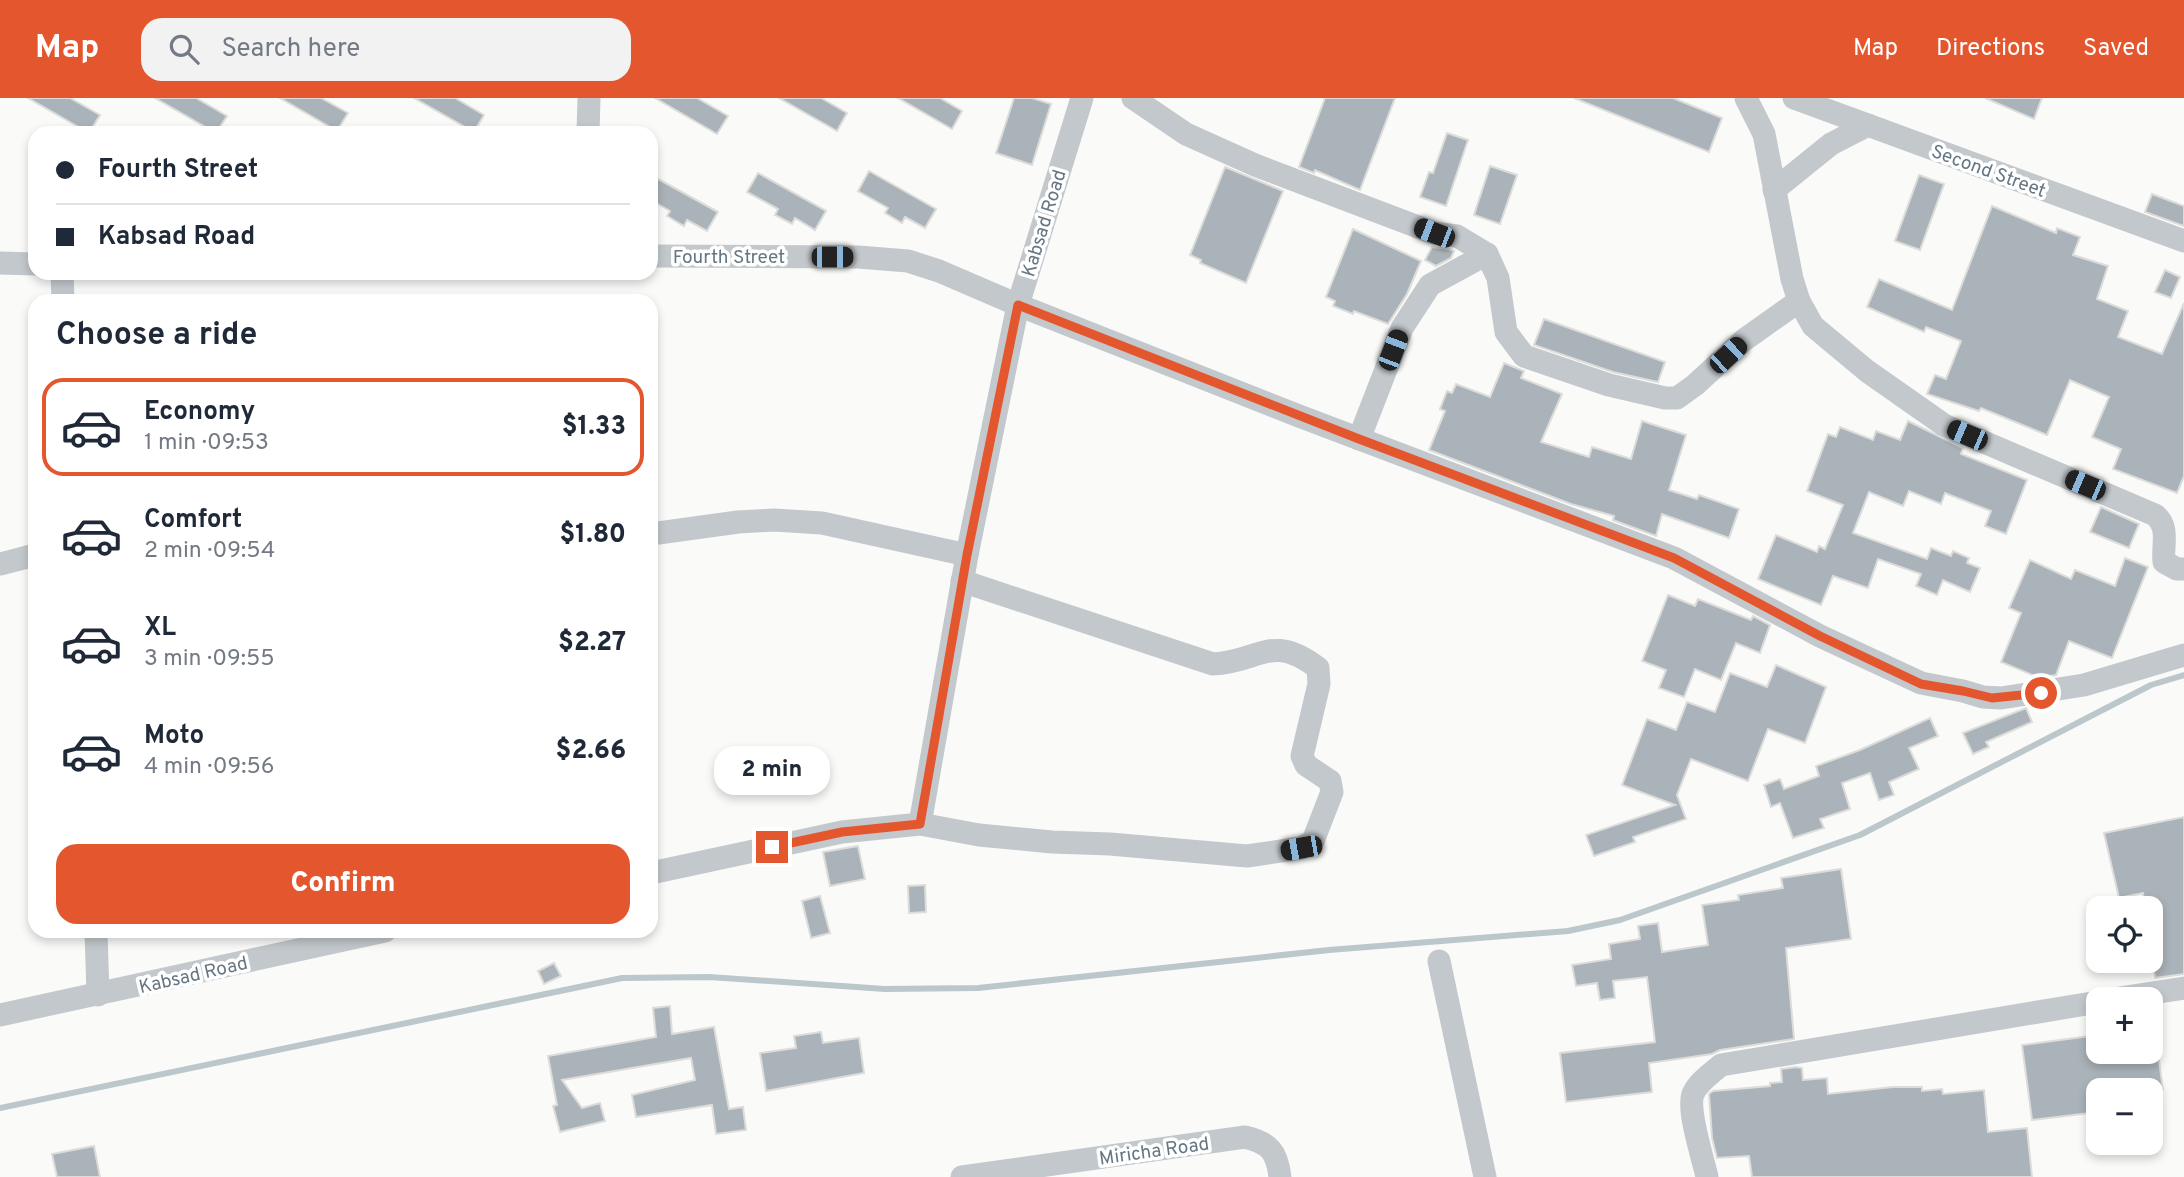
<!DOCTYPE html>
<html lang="en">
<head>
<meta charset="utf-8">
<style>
	body { margin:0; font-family:Overpass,sans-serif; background:#f2f2f3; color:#1f2937; height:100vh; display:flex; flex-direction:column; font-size:26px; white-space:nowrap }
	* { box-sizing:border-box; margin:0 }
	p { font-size:23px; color:#747a83 }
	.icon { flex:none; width:38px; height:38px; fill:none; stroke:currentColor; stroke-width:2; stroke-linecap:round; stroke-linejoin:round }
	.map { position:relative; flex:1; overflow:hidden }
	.details { position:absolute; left:28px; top:196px; width:630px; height:644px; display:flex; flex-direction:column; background:#fff; border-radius:21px; box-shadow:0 4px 10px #0003 }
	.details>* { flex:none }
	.top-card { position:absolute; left:28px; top:28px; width:630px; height:154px; border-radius:21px; box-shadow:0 4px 10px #0003; display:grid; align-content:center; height:154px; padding:0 28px; background:#fff }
	.fabs { position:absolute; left:2086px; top:798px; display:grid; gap:14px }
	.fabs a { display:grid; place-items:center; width:77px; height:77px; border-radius:14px; background:#fff; box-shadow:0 4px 10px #0003; font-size:35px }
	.end { position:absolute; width:32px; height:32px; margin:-16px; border:9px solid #e4572e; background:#fff; box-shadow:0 0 0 4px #fff }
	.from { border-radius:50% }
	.bubble { position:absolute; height:49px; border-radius:21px; background:#fff; box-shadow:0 4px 10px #0003; font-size:23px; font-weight:800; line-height:49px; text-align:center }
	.car { position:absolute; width:21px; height:42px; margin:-21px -10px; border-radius:9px; box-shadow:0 0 5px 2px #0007; background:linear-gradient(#222 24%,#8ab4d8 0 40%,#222 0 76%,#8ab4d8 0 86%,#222 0) }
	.top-card b { display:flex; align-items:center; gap:24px; height:66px; font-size:26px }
	.top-card b+b { border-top:2px solid #e0e1e3 }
	.top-card i { width:18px; height:18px; background:#1f2937 }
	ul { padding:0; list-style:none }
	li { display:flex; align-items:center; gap:21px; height:98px; margin:0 14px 10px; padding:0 14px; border:4px solid transparent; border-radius:21px }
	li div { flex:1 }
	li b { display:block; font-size:26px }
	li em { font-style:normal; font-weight:800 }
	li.active { border-color:#e4572e }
	li>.icon { width:63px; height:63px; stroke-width:1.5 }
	h2 { padding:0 28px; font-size:32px; line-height:84px }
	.cta { display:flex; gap:14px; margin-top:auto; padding:14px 28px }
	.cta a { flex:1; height:80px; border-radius:21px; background:#e4572e; color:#fff; font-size:28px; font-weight:800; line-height:80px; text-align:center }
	header { display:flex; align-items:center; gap:42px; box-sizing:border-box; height:98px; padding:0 35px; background:#e4572e; color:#fff }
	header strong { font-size:33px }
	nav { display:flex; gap:38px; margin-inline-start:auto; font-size:24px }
	.search { width:490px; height:63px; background:#f2f2f3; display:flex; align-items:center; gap:18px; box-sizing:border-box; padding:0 24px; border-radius:21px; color:#747a83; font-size:26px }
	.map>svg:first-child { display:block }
</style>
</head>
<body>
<header>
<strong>Map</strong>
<div class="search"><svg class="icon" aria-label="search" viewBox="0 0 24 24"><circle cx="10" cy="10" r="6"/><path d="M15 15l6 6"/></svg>Search here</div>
<nav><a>Map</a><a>Directions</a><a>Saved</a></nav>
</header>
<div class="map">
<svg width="2184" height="1079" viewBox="0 0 2184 1079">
	<rect width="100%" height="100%" fill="#fafaf8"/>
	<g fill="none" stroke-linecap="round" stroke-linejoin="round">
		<polyline stroke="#bbc7cb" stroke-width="6" points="0,1010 622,880 709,879 885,891 978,890 1329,852 1568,833 1620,822 1860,737 2151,587 2184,577"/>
	</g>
	<g fill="#aab3b9" stroke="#dcdcda" stroke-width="2">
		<polygon points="28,0 70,0 100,17 89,35"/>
		<polygon points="155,0 196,0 227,18 216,35"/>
		<polygon points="280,0 321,0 348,15 337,33"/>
		<polygon points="414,0 455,0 484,17 474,34"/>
		<polygon points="655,0 697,0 728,18 717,36"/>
		<polygon points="779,0 821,0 847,15 837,33"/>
		<polygon points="898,0 940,0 962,13 952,31"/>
		<polygon points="1014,0 1032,0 1051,6 1032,67 996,55"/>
		<polygon points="1325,0 1395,0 1360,92 1315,72 1314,75 1299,69"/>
		<polygon points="1574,0 1673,0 1722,20 1709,54"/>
		<polygon points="1985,0 2042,0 2034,21"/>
		<polygon points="1447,35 1468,42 1446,108 1420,99 1429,74 1433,75"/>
		<polygon points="1490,68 1517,77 1500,126 1474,117"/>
		<polygon points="1225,69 1283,93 1246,185 1200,165 1201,162 1190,157"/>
		<polygon points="869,73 936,111 925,130 905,119 902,125 885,115 888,110 858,93"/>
		<polygon points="758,75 826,113 815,132 795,120 792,126 775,117 778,111 747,94"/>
		<polygon points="651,77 718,114 707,133 687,122 684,128 667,118 670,113 651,102"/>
		<polygon points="1919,77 1944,86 1920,152 1895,143"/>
		<polygon points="2152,96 2184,108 2184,128 2145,114"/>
		<polygon points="1992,108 2056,135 2057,130 2080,139 2073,157 2108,168 2097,201 2128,213 2118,239 2162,256 2184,205 2184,378 2177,395 2113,371 2121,351 2092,339 2109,299 2070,282 2047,337 1981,310 1979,313 1927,296 1935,277 1946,281 1961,243 1926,229 1924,234 1867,209 1879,181 1952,212"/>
		<polygon points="1353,131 1421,163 1407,196 1388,226 1354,213 1353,216 1333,208 1335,203 1326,199"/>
		<polygon points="1432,149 1449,151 1454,153 1451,160 1436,168 1425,162"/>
		<polygon points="2165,172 2180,179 2171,200 2155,194"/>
		<polygon points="1544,221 1665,264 1658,284 1613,274 1534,247"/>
		<polygon points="1504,265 1524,273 1521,280 1562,296 1541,344 1589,359 1592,349 1631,361 1642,323 1686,337 1669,392 1697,401 1699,397 1739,411 1729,440 1662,416 1656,438 1613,422 1614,418 1571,406 1429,352 1445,313 1440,311 1447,293 1452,295 1456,286 1490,299"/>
		<polygon points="1908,323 1963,350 1961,356 2027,382 2006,436 1985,428 1991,413 1945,395 1941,406 1909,393 1903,408 1869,394 1853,435 1927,461 1931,450 1951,458 1953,453 1969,460 1967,465 1980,470 1970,494 1943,482 1937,497 1916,488 1921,476 1878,461 1868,490 1833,478 1821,507 1758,481 1776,437 1817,454 1819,448 1825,451 1843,407 1807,393 1828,336 1836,339 1840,329 1873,342 1876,333 1900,342"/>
		<polygon points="2101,409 2139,426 2129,450 2090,434"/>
		<polygon points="2125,460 2148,469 2112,560 2069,543 2056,577 2040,580 2001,564 2021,515 2009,510 2030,462 2071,481 2075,472 2115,488"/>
		<polygon points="1668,497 1695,508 1698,501 1751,522 1753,518 1770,527 1760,555 1736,545 1721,582 1695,571 1684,599 1659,590 1666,572 1642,563"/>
		<polygon points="1776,567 1826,589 1805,645 1768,631 1748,683 1691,661 1677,697 1686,721 1633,739 1635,744 1594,758 1586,737 1675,707 1622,687 1647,621 1676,632 1687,604 1715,614 1730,575 1767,589"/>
		<polygon points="2026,610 2032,624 1986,644 1989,649 1973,656 1963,635"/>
		<polygon points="1930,620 1938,638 1909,650 1919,671 1889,684 1894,697 1879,702 1870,675 1842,685 1850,711 1820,721 1824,730 1793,740 1780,705 1771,709 1764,687 1780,681 1784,691 1819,678 1816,668 1860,652"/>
		<polygon points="2184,719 2184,876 2155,880 2151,851 2151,810 2145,810 2143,795 2119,800 2104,735"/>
		<polygon points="858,748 865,781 830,788 823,754"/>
		<polygon points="1841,771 1851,841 1786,850 1794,941 1720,952 1712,956 1649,965 1652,994 1566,1004 1560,955 1655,944 1647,879 1613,883 1615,900 1600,902 1597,885 1576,888 1572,867 1611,861 1609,846 1640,841 1638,828 1658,825 1662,854 1708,847 1702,807 1739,802 1738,797 1783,790 1781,780"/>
		<polygon points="925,787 926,814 909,815 908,788"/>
		<polygon points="820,798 830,835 811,840 802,803"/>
		<polygon points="554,865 561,878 544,886 538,873"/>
		<polygon points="670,908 672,936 714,929 729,1011 743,1009 746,1032 716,1036 712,1007 636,1019 632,997 695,982 691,960 562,982 582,1010 600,1005 605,1023 560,1034 553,1008 557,1007 548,958 656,939 653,910"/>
		<polygon points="821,934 823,945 859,940 864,975 766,993 760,955 796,950 794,938"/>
		<polygon points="2098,937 2098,954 2158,954 2163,992 2098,992 2098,1014 2032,1022 2022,947"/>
		<polygon points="1796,969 1802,970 1803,982 1827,980 1828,996 1893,989 1922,989 1922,993 1942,991 1943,996 1984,992 1988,1034 2027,1030 2032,1079 1752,1079 1749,1058 1717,1060 1712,1040 1709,996 1713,993 1770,988 1770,985 1782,984 1781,971"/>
		<polygon points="94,1048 100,1079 57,1079 52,1056"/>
	</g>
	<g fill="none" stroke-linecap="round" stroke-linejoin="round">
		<g stroke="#c3c8cc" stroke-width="23">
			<polyline points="1133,0 1186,36 1255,67 1434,135 1457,138 1487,156 1498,180 1506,234 1524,258 1609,287 1665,300 1677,300 1695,287 1744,242 1799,203"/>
			<path d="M1746 0 1764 36 1792 181 1799 203 1813 228 1867 273 1944 327 2155 417C2170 429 2162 447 2164 464L2177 471H2184"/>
			<polyline points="1794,0 2184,143"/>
			<polyline points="588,35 589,0"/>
			<polyline points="1774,92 1831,46 1868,27"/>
			<polyline points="651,158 858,159 908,163 939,173 1018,207 1299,318 1674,460 1820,538 1921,585 1963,593 1983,599 2001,600 2084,587 2184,557"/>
			<polyline points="0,165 35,166"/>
			<polyline points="62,175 63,203"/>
			<polyline points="1359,341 1402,230 1430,187 1487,156"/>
			<polyline points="651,436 738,424 774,422 822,425 967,457"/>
			<polyline points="0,466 35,457"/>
			<path d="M920 726 979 737 1052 744 1110 746 1247 758 1301 750 1313 743 1332 694 1330 683 1306 667 1302 658 1319 586 1318 570C1270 534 1260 564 1213 566L962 483"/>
			<polyline points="651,775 842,734 920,726 967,457 1018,207 1082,0"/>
			<polyline points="96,833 98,897"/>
			<polyline points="1439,863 1485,1079"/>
			<polyline points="2113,901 2184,890"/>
			<polyline points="0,917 385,833"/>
			<path d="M962 1079 1245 1039C1270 1045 1277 1054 1280 1079"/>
			<path d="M1707 1079C1703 1060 1687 1013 1693 996 1698 984 1712 975 1721 967L2098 904"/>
		</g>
	</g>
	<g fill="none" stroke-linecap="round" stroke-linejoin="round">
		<polyline stroke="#e4572e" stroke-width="9" points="772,749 842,734 920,726 967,457 1018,207 1359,341 1674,460 1820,538 1921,586 1963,593 1992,600 2041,595"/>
	</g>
	<g text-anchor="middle" stroke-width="7" stroke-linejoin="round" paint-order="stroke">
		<g font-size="19" fill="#657683" stroke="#fff">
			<text transform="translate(1989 72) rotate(20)" y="7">Second Street</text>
			<text transform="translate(1043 125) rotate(-73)" y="7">Kabsad Road</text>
			<text x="729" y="165">Fourth Street</text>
			<text transform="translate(193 876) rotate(-13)" y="7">Kabsad Road</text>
			<text transform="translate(1154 1052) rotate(-8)" y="7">Miricha Road</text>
		</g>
	</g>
</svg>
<div class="fabs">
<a><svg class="icon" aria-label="locate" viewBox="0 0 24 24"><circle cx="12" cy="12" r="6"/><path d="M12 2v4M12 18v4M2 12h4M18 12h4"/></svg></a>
<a>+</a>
<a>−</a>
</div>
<i class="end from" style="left:2041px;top:595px"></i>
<i class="end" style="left:772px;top:749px"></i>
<div class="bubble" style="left:714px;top:648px;width:116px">2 min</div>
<i class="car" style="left:1434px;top:135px;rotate:291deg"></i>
<i class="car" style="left:832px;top:159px;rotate:90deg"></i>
<i class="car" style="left:1393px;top:252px;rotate:21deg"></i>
<i class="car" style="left:1728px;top:257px;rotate:47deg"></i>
<i class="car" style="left:1967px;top:337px;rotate:293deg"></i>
<i class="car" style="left:2085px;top:387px;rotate:293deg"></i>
<i class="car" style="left:1301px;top:750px;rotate:260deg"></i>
<div class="top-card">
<b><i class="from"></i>Fourth Street</b>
<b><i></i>Kabsad Road</b>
</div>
<section class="details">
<h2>Choose a ride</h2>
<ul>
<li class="active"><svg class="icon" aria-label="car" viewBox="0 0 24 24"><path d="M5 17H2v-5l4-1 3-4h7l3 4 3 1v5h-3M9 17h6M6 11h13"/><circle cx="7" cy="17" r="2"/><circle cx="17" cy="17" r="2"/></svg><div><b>Economy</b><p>1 min · 09:53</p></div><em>$1.33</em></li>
<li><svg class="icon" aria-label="car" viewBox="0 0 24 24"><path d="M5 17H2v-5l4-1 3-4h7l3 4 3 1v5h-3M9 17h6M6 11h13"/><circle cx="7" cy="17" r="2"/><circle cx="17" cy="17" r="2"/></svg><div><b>Comfort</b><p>2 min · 09:54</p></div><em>$1.80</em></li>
<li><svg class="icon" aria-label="car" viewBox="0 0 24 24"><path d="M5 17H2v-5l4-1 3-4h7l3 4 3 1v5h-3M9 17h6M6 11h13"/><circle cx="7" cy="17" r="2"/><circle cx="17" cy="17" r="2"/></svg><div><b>XL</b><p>3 min · 09:55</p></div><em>$2.27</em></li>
<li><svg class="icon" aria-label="car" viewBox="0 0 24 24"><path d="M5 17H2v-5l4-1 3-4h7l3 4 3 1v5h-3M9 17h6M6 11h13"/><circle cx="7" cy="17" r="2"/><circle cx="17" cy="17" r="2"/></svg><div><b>Moto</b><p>4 min · 09:56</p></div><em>$2.66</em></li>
</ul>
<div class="cta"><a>Confirm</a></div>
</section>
</div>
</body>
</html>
